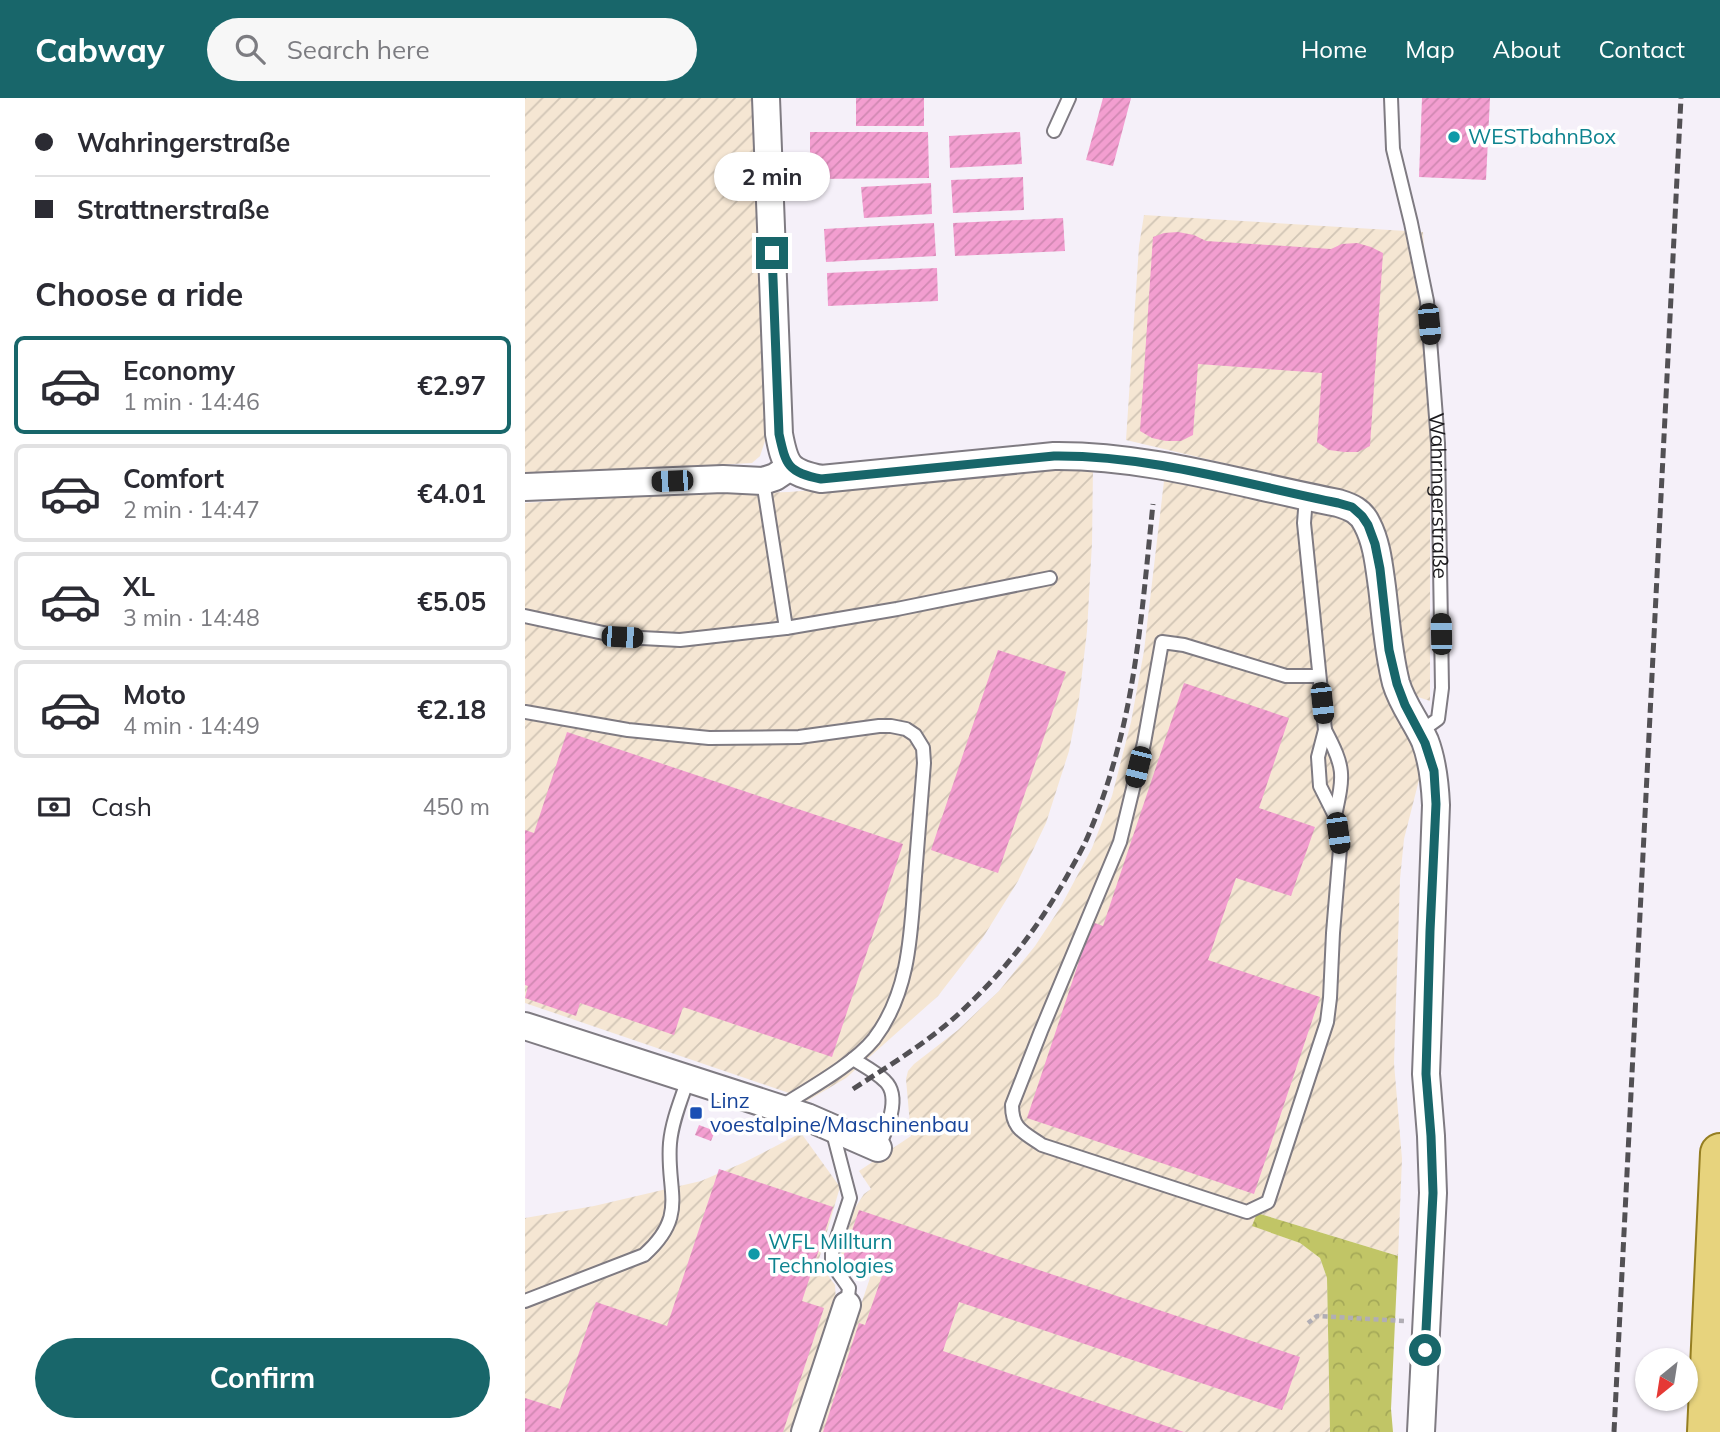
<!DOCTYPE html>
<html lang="en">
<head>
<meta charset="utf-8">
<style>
	body { margin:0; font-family:Mulish,sans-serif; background:#f7f7f7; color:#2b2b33; height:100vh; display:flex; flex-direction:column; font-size:26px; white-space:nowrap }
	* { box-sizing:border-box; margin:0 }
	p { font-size:23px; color:#7c7c81 }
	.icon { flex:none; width:38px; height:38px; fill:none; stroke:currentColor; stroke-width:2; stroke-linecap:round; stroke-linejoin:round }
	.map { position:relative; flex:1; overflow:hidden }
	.drawer { display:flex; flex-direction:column; background:#fff; width:525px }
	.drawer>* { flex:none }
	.hud { display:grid; align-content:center; height:154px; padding:0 35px; background:#fff }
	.needle { width:46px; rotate:210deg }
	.buttons { position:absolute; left:1110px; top:1250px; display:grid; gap:14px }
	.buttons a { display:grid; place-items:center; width:63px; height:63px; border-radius:50%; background:#fff; box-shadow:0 2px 5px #0004; font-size:35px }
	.end { position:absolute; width:32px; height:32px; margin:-16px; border:9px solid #18666a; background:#fff; box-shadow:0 0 0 4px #fff }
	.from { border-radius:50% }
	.bubble { position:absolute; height:49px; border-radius:24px; background:#fff; box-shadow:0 2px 5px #0004; font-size:23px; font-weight:700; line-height:49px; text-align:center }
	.car { position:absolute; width:21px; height:42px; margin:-21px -10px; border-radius:9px; box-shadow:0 0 5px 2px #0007; background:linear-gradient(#222 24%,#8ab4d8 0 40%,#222 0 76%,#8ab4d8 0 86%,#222 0) }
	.hud b { display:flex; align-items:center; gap:24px; height:66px; font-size:26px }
	.hud b+b { border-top:2px solid #e1e1e2 }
	.hud i { width:18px; height:18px; background:#2b2b33 }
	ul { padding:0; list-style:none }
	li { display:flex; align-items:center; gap:21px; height:98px; margin:0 14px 10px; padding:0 21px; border:4px solid #e1e1e2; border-radius:10px }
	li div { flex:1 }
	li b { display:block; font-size:26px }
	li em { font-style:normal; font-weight:700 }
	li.on { border-color:#18666a }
	li>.icon { width:63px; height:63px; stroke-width:1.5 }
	h2 { padding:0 35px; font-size:32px; line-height:84px }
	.pay { display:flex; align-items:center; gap:18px; height:77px; padding:0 35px; font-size:26px }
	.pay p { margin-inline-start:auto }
	.cta { display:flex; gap:14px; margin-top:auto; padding:14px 35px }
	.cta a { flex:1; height:80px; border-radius:42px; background:#18666a; color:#fff; font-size:28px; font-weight:700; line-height:80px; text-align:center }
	header { display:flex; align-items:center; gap:42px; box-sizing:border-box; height:98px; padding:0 35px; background:#18666a; color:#fff }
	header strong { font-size:33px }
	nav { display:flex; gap:38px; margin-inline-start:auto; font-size:24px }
	.search { width:490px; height:63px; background:#f7f7f7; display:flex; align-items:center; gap:18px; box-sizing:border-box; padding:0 24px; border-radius:38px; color:#7c7c81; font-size:26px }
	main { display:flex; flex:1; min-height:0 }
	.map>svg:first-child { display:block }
</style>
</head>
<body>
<header>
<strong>Cabway</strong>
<div class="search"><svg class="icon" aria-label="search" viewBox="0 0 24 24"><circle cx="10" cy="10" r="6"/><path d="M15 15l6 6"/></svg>Search here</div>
<nav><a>Home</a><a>Map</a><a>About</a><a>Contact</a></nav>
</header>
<main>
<section class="drawer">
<div class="hud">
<b><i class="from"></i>Wahringerstraße</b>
<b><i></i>Strattnerstraße</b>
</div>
<h2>Choose a ride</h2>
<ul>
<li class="on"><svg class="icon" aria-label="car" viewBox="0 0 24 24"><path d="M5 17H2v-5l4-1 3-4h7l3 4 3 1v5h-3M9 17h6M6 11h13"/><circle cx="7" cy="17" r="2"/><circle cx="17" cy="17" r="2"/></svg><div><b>Economy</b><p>1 min · 14:46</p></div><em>€2.97</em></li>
<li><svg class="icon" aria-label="car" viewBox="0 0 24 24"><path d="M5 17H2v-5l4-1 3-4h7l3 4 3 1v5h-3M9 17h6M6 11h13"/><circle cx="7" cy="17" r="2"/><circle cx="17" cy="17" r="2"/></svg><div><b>Comfort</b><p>2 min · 14:47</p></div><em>€4.01</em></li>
<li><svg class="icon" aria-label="car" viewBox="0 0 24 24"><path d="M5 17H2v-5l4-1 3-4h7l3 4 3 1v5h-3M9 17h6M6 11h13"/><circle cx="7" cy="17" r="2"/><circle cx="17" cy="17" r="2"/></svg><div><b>XL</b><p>3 min · 14:48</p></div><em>€5.05</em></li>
<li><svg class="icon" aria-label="car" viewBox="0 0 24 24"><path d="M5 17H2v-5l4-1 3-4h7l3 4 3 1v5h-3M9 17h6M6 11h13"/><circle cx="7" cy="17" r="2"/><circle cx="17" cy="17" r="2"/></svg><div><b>Moto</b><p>4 min · 14:49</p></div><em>€2.18</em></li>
</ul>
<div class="pay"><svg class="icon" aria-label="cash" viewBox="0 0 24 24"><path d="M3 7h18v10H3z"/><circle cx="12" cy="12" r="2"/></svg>Cash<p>450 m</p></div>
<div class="cta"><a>Confirm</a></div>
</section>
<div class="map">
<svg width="1195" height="1334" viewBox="0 0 1195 1334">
	<defs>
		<pattern id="industrial-furrows" width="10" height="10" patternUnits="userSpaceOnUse" patternTransform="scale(1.75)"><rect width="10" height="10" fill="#f5e6d3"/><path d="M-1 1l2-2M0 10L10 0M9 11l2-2" fill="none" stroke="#d1c5b5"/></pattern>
		<pattern id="forest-crowns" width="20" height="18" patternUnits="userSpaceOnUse" patternTransform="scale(1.75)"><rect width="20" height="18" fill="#c1c566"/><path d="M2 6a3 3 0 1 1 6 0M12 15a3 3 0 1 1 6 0" fill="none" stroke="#a5a958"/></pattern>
		<pattern id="building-hatch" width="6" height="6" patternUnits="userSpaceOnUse" patternTransform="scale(1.75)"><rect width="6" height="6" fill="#f39ed0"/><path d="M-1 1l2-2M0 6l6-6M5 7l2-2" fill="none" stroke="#d088b2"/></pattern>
	</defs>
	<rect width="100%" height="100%" fill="#f5f0f9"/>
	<g fill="url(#industrial-furrows)">
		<polygon points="0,0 227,0 240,343 235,358 227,365 0,377"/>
		<polygon points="619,117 898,134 905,261 905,603 893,599 885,593 879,581 861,442 792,387 601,342 614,148"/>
		<polygon points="568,370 567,445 562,533 554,601 544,653 521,725 493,783 457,841 413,898 321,980 282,1003 264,995 0,905 0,405 101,398 264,394 502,374"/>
		<polygon points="639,383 803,415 819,420 832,430 842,445 894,664 896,674 879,741 875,781 869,965 877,1061 873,1158 732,1115 728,1128 775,1145 795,1160 802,1180 805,1334 293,1334 346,1177 313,1164 330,1110 339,1096 346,1091 334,1073 386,1038 381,981 383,973 389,966 433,932 474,893 510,848 535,810 567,750 587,698 606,624 619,553"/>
		<polygon points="276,1035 315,1089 294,1161 299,1172 310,1187 311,1206 268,1334 0,1334 0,1120 69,1108 176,1083 220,1064"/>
	</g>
	<polygon fill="url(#forest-crowns)" points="732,1115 873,1158 866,1311 868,1334 805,1334 802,1180 795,1160 775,1145 727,1128"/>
	<g fill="url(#building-hatch)">
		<rect x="331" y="0" width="68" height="28"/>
		<polygon points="578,0 606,0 588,68 561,62"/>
		<polygon points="897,0 965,0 961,82 894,79"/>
		<polygon points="285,34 403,34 404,80 285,81"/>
		<polygon points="495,34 497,66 425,70 424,38"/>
		<polygon points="498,79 499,112 428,115 426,82"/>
		<polygon points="406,85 407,116 339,120 336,89"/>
		<polygon points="538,120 540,153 430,158 428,125"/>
		<polygon points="409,125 411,158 301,164 299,131"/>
		<polygon points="653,134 669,137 681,143 806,151 817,146 832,145 846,149 858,155 845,348 833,354 819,354 804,352 792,344 797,275 673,266 668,337 656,343 641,343 627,340 615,333 628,139 639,135"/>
		<polygon points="412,170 413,203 303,208 302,175"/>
		<polygon points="473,552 541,574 473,775 406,752"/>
		<polygon points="659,585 764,620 734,710 790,729 766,798 711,780 683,862 795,899 729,1096 502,1020 567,824 578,828"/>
		<polygon points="42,634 378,746 307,959 158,909 149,937 55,905 51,918 0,900 3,888 0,887 0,732 9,735"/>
		<polygon points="174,1027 190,1033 186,1043 170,1037"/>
		<polygon points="194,1071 308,1109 277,1203 299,1210 258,1334 0,1334 0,1300 35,1311 71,1204 142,1228"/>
		<polygon points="334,1112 775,1259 757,1312 434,1204 418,1253 659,1334 298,1334 334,1225 340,1227 357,1178 316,1165"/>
	</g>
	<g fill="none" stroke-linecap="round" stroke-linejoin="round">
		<g stroke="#7f7b82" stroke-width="16">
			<g id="lane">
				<path id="s1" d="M866 0 868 51 886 125 902 203 913 345 917 590 913 621 895 634"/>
				<polyline points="529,33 544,0"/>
				<polyline points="238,383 261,530 372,511 525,480"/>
				<path d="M781 399 779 425 800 632 793 659 795 688 810 718 815 751 808 835 805 900 802 924 743 1104 722 1114 517 1047C498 1034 487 1031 487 1007L516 933 595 744 619 645 637 544 659 547 761 578H794"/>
				<polyline points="0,518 97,539 155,542 261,530"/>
				<path d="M0 614 103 632 184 640 274 639 354 628H366L381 631 390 637 398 650 399 665C396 703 393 740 390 778 386 834 385 894 349 941 328 967 283 991 254 1010"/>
				<path d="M800 632C820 670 819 676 810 718"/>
				<path d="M328 961C339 968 351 974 360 983 377 999 361 1033 353 1050"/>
				<polyline points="307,1031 325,1100 307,1155 307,1166 324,1190 322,1207"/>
				<path d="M0 1203 119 1157C164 1117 141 1094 145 1045 147 1023 156 1002 163 981"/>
			</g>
		</g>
		<g stroke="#7f7b82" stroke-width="30">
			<g id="street">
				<path d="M241 0 254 336C260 368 263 374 296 381L529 358C625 357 719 387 813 405 826 409 836 413 842 426 852 445 854 468 857 489 861 521 863 554 871 585 877 606 891 623 900 643 908 664 910 685 911 707L901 976 906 1038 908 1095 896 1334"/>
				<polyline points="0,389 198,381 238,383 250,379 265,369"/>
				<polyline points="0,928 282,1019 353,1050"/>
				<polyline points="280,1334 322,1207"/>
			</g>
		</g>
		<g stroke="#957e22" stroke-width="42">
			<polyline id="primary" points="1182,1334 1195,1055"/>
		</g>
		<polyline stroke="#b1aeb5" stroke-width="4.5" stroke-dasharray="5 3.5" stroke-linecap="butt" points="783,1225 792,1218 880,1223"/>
		<use href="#lane" stroke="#fff" stroke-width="12"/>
		<use href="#street" stroke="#fff" stroke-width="26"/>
		<use href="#primary" stroke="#e7d37d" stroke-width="38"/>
		<g stroke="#525054" stroke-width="5" stroke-dasharray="10 5" stroke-linecap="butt">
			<path d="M328 991C368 965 410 940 444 906 486 866 518 822 546 771 552 760 558 750 563 738 581 696 594 651 603 606 616 540 621 472 628 406"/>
			<polyline points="1089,1334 1156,0"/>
		</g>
	</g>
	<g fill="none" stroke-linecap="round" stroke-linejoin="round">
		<path stroke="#18666a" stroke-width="9" d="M247 155 254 336C261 368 263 374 296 381L529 358C625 357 719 386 813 405L827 409 837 418 843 427 850 446 855 471 864 552 872 586 880 607 900 645 909 673 911 706 905 833 901 976 906 1038 908 1095 900 1252"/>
	</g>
	<g fill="#0f9aa8" stroke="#fff" stroke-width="2.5">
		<circle cx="929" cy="39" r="7"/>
		<circle cx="229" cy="1156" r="7"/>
	</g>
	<rect fill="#1a4fb4" stroke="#fff" stroke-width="2.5" x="164" y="1008" width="14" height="14" rx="3.5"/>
	<g text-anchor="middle" stroke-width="7" stroke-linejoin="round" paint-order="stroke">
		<g font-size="21" fill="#0d838f" stroke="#fff" text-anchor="start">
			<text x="943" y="46">WESTbahnBox</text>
			<text x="243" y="1151">WFL Millturn<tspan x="243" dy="24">Technologies</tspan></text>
		</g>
		<g font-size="21" fill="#1a191c" stroke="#fff">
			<text dy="7" stroke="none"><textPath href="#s1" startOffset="402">Wahringerstraße</textPath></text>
		</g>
		<g font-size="21" fill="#164399" stroke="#fff" text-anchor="start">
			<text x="185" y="1010">Linz<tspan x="185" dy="24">voestalpine/Maschinenbau</tspan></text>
		</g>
	</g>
</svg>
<div class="buttons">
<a><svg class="needle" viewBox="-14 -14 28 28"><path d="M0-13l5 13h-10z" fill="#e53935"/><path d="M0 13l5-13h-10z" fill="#7c7c81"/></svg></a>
</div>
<i class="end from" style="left:900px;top:1252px"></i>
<i class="end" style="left:247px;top:155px"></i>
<div class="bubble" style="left:189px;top:54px;width:116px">2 min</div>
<i class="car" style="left:904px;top:226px;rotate:175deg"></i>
<i class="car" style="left:147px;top:383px;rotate:268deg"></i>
<i class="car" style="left:916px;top:536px;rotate:359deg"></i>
<i class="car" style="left:97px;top:539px;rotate:93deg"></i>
<i class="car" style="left:797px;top:605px;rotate:174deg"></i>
<i class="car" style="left:613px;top:669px;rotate:194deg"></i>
<i class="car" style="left:813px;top:735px;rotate:172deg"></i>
</div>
</main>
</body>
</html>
